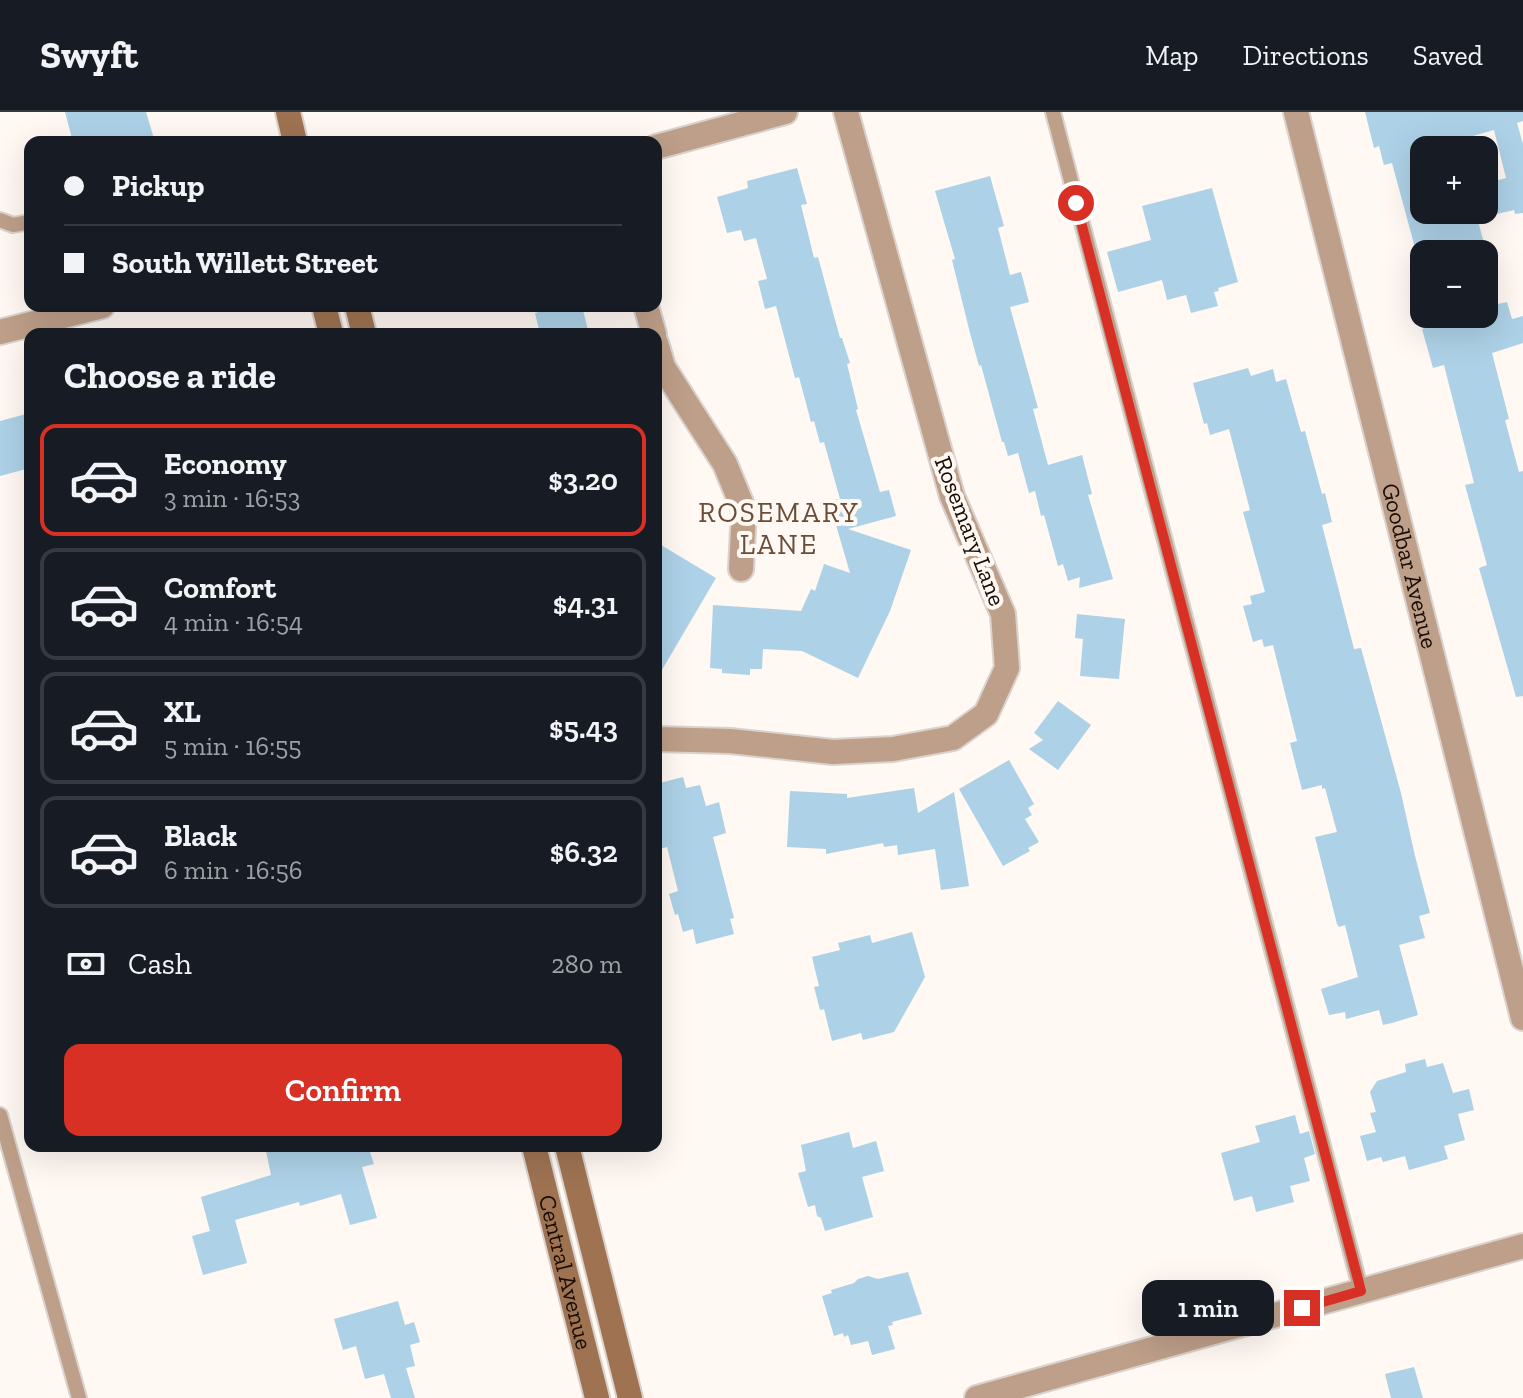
<!DOCTYPE html>
<html lang="en">
<head>
<meta charset="utf-8">
<style>
	body { margin:0; font-family:"Zilla Slab",serif; background:#20242c; color:#f1f3f6; height:100vh; display:flex; flex-direction:column; font-size:30px; white-space:nowrap }
	* { box-sizing:border-box; margin:0 }
	p { font-size:26px; color:#9ea1a6 }
	.icon { flex:none; width:44px; height:44px; fill:none; stroke:currentColor; stroke-width:2; stroke-linecap:round; stroke-linejoin:round }
	.map { position:relative; flex:1; overflow:hidden }
	.details { position:absolute; left:24px; top:216px; width:638px; height:824px; display:flex; flex-direction:column; background:#171b24; border-radius:16px; box-shadow:0 8px 32px #0002 }
	.details>* { flex:none }
	.top-card { position:absolute; left:24px; top:24px; width:638px; height:176px; border-radius:16px; box-shadow:0 8px 32px #0002; display:grid; align-content:center; height:176px; padding:0 40px; background:#171b24 }
	.fabs { position:absolute; left:1410px; top:24px; display:grid; gap:16px }
	.fabs a { display:grid; place-items:center; width:88px; height:88px; border-radius:16px; background:#171b24; box-shadow:0 8px 32px #0002; font-size:40px }
	.end { position:absolute; width:36px; height:36px; margin:-18px; border:10px solid #d93025; background:#fff; box-shadow:0 0 0 4px #fff }
	.from { border-radius:50% }
	.bubble { position:absolute; height:56px; border-radius:16px; background:#171b24; box-shadow:0 8px 32px #0002; font-size:26px; font-weight:600; line-height:56px; text-align:center }
	.top-card b { display:flex; align-items:center; gap:28px; height:76px; font-size:30px }
	.top-card b+b { border-top:2px solid #363941 }
	.top-card i { width:20px; height:20px; background:#f1f3f6 }
	ul { padding:0; list-style:none }
	li { display:flex; align-items:center; gap:24px; height:112px; margin:0 16px 12px; padding:0 24px; border:4px solid #363941; border-radius:16px }
	li div { flex:1 }
	li b { display:block; font-size:30px }
	li em { font-style:normal; font-weight:600 }
	li.active { border-color:#d93025 }
	li>.icon { width:72px; height:72px; stroke-width:1.5 }
	h2 { padding:0 40px; font-size:36px; line-height:96px }
	.pay { display:flex; align-items:center; gap:20px; height:88px; padding:0 40px; font-size:30px }
	.pay p { margin-inline-start:auto }
	.primary-button { display:flex; gap:16px; margin-top:auto; padding:16px 40px }
	.primary-button a { flex:1; height:92px; border-radius:16px; background:#d93025; color:#fff; font-size:32px; font-weight:600; line-height:92px; text-align:center }
	header { display:flex; align-items:center; gap:48px; box-sizing:border-box; height:112px; padding:0 40px; background:#171b24; border-bottom:2px solid #363941 }
	header strong { font-size:38px }
	nav { display:flex; gap:44px; margin-inline-start:auto; font-size:28px }
	.map>svg:first-child { display:block }
</style>
</head>
<body>
<header>
<strong>Swyft</strong>
<nav><a>Map</a><a>Directions</a><a>Saved</a></nav>
</header>
<div class="map">
<svg width="1523" height="1286" viewBox="0 0 1523 1286">
	<rect width="100%" height="100%" fill="#fff8f3"/>
	<g fill="#add1e7">
		<polygon points="65,0 146,0 155,30 73,30"/>
		<polygon points="1365,0 1523,0 1523,9 1517,11 1523,32 1523,101 1515,102 1514,98 1484,105 1484,72 1506,66 1494,18 1437,34 1438,38 1424,38 1424,98 1475,98 1487,142 1417,143 1392,51 1384,53 1379,34 1374,36"/>
		<polygon points="797,56 807,92 801,93 814,146 818,145 840,226 842,226 850,251 847,252 858,297 856,298 880,380 889,378 896,404 848,417 911,438 890,499 858,566 802,539 763,537 762,557 750,557 750,563 722,561 722,557 710,556 713,493 801,499 811,477 815,479 824,452 850,461 829,389 840,387 824,330 820,331 814,309 811,310 799,265 795,266 776,194 765,197 758,169 767,167 756,126 744,129 741,118 727,121 717,85 748,76 747,69"/>
		<polygon points="990,64 1004,114 998,116 1010,163 1021,160 1029,190 1010,195 1038,296 1033,297 1048,353 1082,343 1092,382 1088,383 1113,467 1079,476 1080,465 1068,469 1063,452 1058,454 1044,403 1041,404 1035,379 1029,381 1018,341 1008,344 1004,330 1002,330 981,253 979,254 970,221 952,148 955,147 935,79"/>
		<polygon points="1212,76 1238,170 1218,176 1219,179 1214,180 1218,194 1191,201 1186,183 1167,188 1162,168 1118,180 1107,140 1151,128 1142,94"/>
		<polygon points="1507,190 1512,207 1523,204 1523,231 1492,241 1509,307 1505,308 1519,360 1523,359 1523,584 1516,585 1479,456 1487,453 1465,373 1474,371 1444,253 1433,256 1422,217 1425,216 1423,211 1456,202 1484,202 1484,195"/>
		<polygon points="560,194 582,194 589,222 540,222 535,201"/>
		<polygon points="1248,256 1251,264 1273,257 1276,270 1286,267 1301,320 1305,319 1322,382 1325,381 1332,410 1322,413 1354,537 1361,536 1401,681 1415,744 1430,801 1419,804 1425,826 1399,833 1418,903 1392,911 1383,913 1379,898 1346,907 1345,900 1329,903 1321,877 1358,865 1345,813 1339,815 1337,812 1315,725 1337,720 1325,676 1322,677 1322,673 1302,678 1290,631 1297,629 1273,533 1264,535 1262,527 1253,530 1243,494 1252,492 1250,484 1265,480 1243,400 1250,398 1229,317 1210,323 1207,311 1204,312 1193,271"/>
		<polygon points="30,301 30,356 0,364 0,309"/>
		<polygon points="656,430 716,466 656,568"/>
		<polygon points="1077,502 1125,507 1119,567 1080,564 1083,527 1075,526"/>
		<polygon points="1058,589 1091,613 1058,658 1029,637 1043,628 1034,621"/>
		<polygon points="1009,648 1034,692 1028,696 1032,703 1025,707 1039,730 1028,736 1030,739 1003,754 959,677"/>
		<polygon points="683,665 686,676 700,673 706,694 719,690 726,721 713,725 734,806 730,807 734,822 696,832 693,817 683,820 678,802 675,803 669,782 678,779 667,735 656,738 656,672"/>
		<polygon points="914,676 918,701 954,680 969,774 941,778 935,737 898,743 897,733 884,735 883,731 826,742 826,737 787,735 790,679 847,682 847,686"/>
		<polygon points="912,820 925,865 894,920 863,928 861,921 832,929 824,897 820,898 814,875 819,874 812,845 840,838 838,831 870,823 872,831"/>
		<polygon points="1425,947 1427,955 1443,951 1453,981 1469,977 1474,998 1458,1002 1465,1028 1444,1034 1448,1047 1409,1058 1405,1044 1383,1050 1381,1045 1367,1049 1360,1024 1376,1020 1370,1001 1376,1000 1370,980 1377,969 1406,960 1405,952"/>
		<polygon points="1295,1003 1300,1022 1309,1019 1315,1042 1304,1046 1310,1069 1290,1074 1294,1090 1256,1100 1252,1084 1234,1089 1221,1041 1260,1030 1255,1014"/>
		<polygon points="849,1020 853,1036 876,1029 884,1059 862,1065 873,1105 825,1119 821,1106 817,1104 815,1093 808,1095 798,1061 806,1059 801,1033"/>
		<polygon points="265,1034 368,1034 374,1052 362,1055 377,1106 350,1113 341,1082 300,1094 299,1090 235,1108 247,1151 203,1163 192,1124 210,1119 201,1085 271,1063"/>
		<polygon points="908,1160 922,1202 892,1210 893,1213 888,1214 895,1237 872,1243 868,1229 851,1233 848,1223 844,1225 843,1221 834,1224 822,1184 832,1181 831,1178 854,1171 858,1167 868,1164 878,1167"/>
		<polygon points="398,1189 405,1213 414,1210 420,1230 410,1233 415,1254 406,1256 415,1286 391,1286 384,1262 365,1267 356,1234 343,1238 334,1207"/>
		<polygon points="1414,1255 1423,1286 1391,1286 1385,1262"/>
	</g>
	<g fill="none" stroke-linecap="round" stroke-linejoin="round">
		<g stroke="#dad2cd" stroke-width="18">
			<g id="service">
				<polyline points="1053,0 1361,1179"/>
				<polyline points="0,108 13,113 30,110"/>
				<polyline points="0,1003 79,1286"/>
			</g>
		</g>
		<g stroke="#dad2cd" stroke-width="28">
			<g id="minor">
				<path id="s1" d="M1296 0 1523 906"/>
				<polyline points="656,35 785,0"/>
				<polyline points="646,194 654,222"/>
				<polyline points="0,220 102,194"/>
				<polyline points="656,231 663,255 725,352 744,398 741,457"/>
				<polyline points="656,627 730,629 833,640 893,637 953,626 986,602 1007,556 1003,502 952,384 846,0"/>
				<polyline points="977,1286 1523,1134"/>
			</g>
		</g>
		<g stroke="#dad2cd" stroke-width="28">
			<g id="secondary">
				<polyline points="288,0 295,30"/>
				<polyline points="324,194 331,222"/>
				<polyline points="357,194 364,222"/>
				<path id="s2" d="M534 1034 597 1286"/>
				<polyline points="567,1034 630,1286"/>
			</g>
		</g>
		<use href="#service" stroke="#be9f89" stroke-width="14"/>
		<use href="#minor" stroke="#be9f89" stroke-width="24"/>
		<use href="#secondary" stroke="#9f7352" stroke-width="24"/>
	</g>
	<g fill="none" stroke-linecap="round" stroke-linejoin="round">
		<polyline stroke="#d93025" stroke-width="10" points="1076,91 1361,1179 1302,1196"/>
	</g>
	<g text-anchor="middle" stroke-width="8" stroke-linejoin="round" paint-order="stroke">
		<g font-size="24" fill="#180d05" stroke="#fff8f3">
			<text transform="translate(970 419) rotate(69)" y="8">Rosemary Lane</text>
			<text dy="8" stroke="none"><textPath href="#s1" startOffset="468">Goodbar Avenue</textPath></text>
			<text dy="8" stroke="none"><textPath href="#s2" startOffset="130">Central Avenue</textPath></text>
		</g>
		<g font-size="28" letter-spacing="2" fill="#694d38" stroke="#fff8f3">
			<text x="779" y="410">ROSEMARY<tspan x="779" dy="32">LANE</tspan></text>
		</g>
	</g>
</svg>
<div class="fabs">
<a>+</a>
<a>−</a>
</div>
<i class="end from" style="left:1076px;top:91px"></i>
<i class="end" style="left:1302px;top:1196px"></i>
<div class="bubble" style="left:1142px;top:1168px;width:132px">1 min</div>
<div class="top-card">
<b><i class="from"></i>Pickup</b>
<b><i></i>South Willett Street</b>
</div>
<section class="details">
<h2>Choose a ride</h2>
<ul>
<li class="active"><svg class="icon" aria-label="car" viewBox="0 0 24 24"><path d="M5 17H2v-5l4-1 3-4h7l3 4 3 1v5h-3M9 17h6M6 11h13"/><circle cx="7" cy="17" r="2"/><circle cx="17" cy="17" r="2"/></svg><div><b>Economy</b><p>3 min · 16:53</p></div><em>$3.20</em></li>
<li><svg class="icon" aria-label="car" viewBox="0 0 24 24"><path d="M5 17H2v-5l4-1 3-4h7l3 4 3 1v5h-3M9 17h6M6 11h13"/><circle cx="7" cy="17" r="2"/><circle cx="17" cy="17" r="2"/></svg><div><b>Comfort</b><p>4 min · 16:54</p></div><em>$4.31</em></li>
<li><svg class="icon" aria-label="car" viewBox="0 0 24 24"><path d="M5 17H2v-5l4-1 3-4h7l3 4 3 1v5h-3M9 17h6M6 11h13"/><circle cx="7" cy="17" r="2"/><circle cx="17" cy="17" r="2"/></svg><div><b>XL</b><p>5 min · 16:55</p></div><em>$5.43</em></li>
<li><svg class="icon" aria-label="car" viewBox="0 0 24 24"><path d="M5 17H2v-5l4-1 3-4h7l3 4 3 1v5h-3M9 17h6M6 11h13"/><circle cx="7" cy="17" r="2"/><circle cx="17" cy="17" r="2"/></svg><div><b>Black</b><p>6 min · 16:56</p></div><em>$6.32</em></li>
</ul>
<div class="pay"><svg class="icon" aria-label="cash" viewBox="0 0 24 24"><path d="M3 7h18v10H3z"/><circle cx="12" cy="12" r="2"/></svg>Cash<p>280 m</p></div>
<div class="primary-button"><a>Confirm</a></div>
</section>
</div>
</body>
</html>
